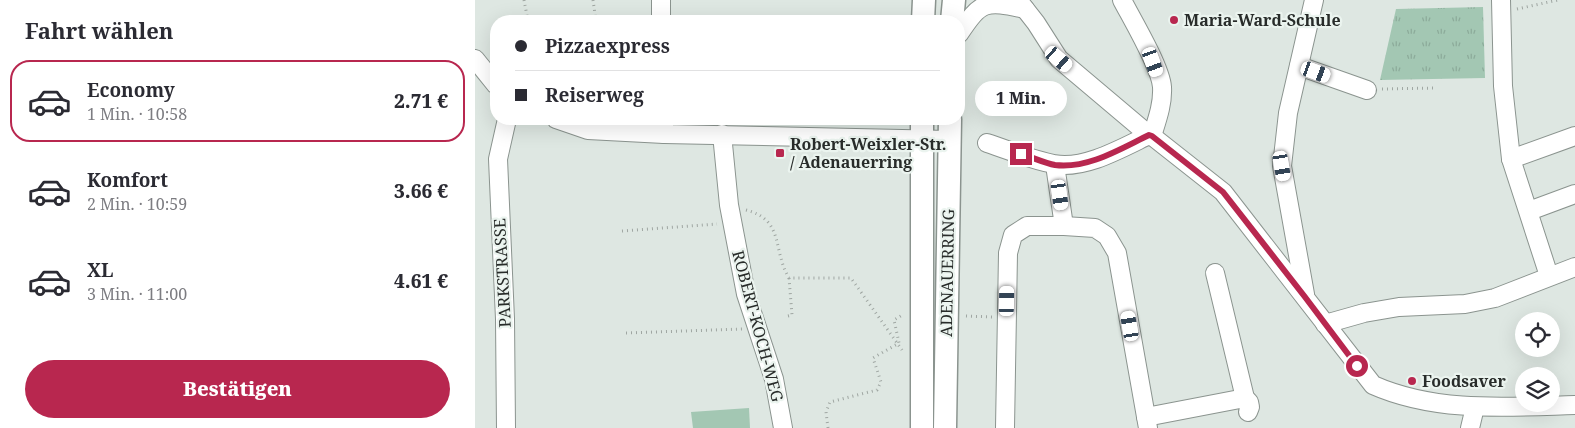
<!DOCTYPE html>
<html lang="de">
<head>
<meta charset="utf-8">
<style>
	body { margin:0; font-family:"Noto Serif",serif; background:#f2f2f3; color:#2b2b33; height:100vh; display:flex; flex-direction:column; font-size:19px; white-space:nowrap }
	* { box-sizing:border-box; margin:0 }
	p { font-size:16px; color:#7c7c81 }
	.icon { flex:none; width:28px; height:28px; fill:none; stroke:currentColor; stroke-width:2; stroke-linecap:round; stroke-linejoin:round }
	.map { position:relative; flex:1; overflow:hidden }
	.side { display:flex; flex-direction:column; background:#fff; width:475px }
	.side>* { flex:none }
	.banner { position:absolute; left:15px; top:15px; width:475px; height:110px; border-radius:20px; box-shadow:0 5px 20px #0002; display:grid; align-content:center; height:110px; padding:0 25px; background:#fff }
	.controls { position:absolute; left:1040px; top:312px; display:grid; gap:10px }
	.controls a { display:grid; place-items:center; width:45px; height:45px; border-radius:50%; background:#fff; box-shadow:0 5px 20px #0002; font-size:25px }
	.end { position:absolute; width:22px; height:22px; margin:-11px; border:6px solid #b8274f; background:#fff; box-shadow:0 0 0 2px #fff }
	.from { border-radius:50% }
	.bubble { position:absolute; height:35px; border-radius:18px; background:#fff; box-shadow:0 5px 20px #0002; font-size:16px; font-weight:800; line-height:35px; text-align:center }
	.car { position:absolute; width:15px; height:30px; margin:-15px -8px; border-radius:6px; box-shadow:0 0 4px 1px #0007; background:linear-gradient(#fff 24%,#345 0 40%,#fff 0 76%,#345 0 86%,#fff 0) }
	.banner b { display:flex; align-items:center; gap:18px; height:48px; font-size:19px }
	.banner b+b { border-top:1px solid #e1e1e2 }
	.banner i { width:12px; height:12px; background:#2b2b33 }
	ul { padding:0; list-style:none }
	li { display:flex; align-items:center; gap:15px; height:82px; margin:0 10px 8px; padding:0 15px; border:2px solid transparent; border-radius:20px }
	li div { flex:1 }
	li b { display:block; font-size:19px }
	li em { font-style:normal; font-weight:800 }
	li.active { border-color:#b8274f }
	li>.icon { width:45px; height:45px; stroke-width:1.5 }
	h2 { padding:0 25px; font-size:22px; line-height:60px }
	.primary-button { display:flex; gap:10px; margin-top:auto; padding:10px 25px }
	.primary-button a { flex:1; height:58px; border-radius:30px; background:#b8274f; color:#fff; font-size:20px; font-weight:800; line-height:58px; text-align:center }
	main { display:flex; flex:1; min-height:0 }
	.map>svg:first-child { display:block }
</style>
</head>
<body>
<main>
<section class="side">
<h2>Fahrt wählen</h2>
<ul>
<li class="active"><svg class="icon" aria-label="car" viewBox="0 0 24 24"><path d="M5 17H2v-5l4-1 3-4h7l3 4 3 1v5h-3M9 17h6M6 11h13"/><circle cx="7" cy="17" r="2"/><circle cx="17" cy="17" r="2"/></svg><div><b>Economy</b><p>1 Min. · 10:58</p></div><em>2.71 €</em></li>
<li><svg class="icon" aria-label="car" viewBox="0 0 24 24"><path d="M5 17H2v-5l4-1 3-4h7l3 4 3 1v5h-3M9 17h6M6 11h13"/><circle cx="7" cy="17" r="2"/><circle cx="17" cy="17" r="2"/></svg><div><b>Komfort</b><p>2 Min. · 10:59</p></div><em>3.66 €</em></li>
<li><svg class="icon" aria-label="car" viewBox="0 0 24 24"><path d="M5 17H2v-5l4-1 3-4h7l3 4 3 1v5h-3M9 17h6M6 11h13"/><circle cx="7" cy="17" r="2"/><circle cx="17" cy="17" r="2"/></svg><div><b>XL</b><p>3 Min. · 11:00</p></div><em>4.61 €</em></li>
</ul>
<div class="primary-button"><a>Bestätigen</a></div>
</section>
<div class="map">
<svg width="1100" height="428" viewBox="0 0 1100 428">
	<defs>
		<pattern id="park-tufts" width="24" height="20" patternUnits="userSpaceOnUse" patternTransform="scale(1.25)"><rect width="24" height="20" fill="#a3c7b3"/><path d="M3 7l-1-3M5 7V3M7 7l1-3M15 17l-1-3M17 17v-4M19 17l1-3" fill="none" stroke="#8cab9a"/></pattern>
	</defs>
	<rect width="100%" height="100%" fill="#dee7e2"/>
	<polygon fill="url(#park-tufts)" points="1008,7 1010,78 905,80 921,9"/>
	<polygon fill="#a3c7b3" points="274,408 275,428 218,428 216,412"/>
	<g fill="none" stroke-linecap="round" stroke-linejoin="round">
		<g stroke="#8b948f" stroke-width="20">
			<g id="minor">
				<polyline points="186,0 186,21"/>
				<path d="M543 0 561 23 584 59 674 135 677 136 748 192 898 385C961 413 1033 407 1100 405"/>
				<path d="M647 0C657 19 686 68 687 87 688 104 682 120 677 136"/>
				<polyline points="1026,0 1028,86 1036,159 1074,276"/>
				<path d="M484 34C506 1 510 0 550 9"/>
				<polyline points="0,59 21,85"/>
				<polyline points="824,66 892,90"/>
				<polyline points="81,119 113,130 189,134 474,140"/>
				<polyline points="189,119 189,134"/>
				<polyline points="247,134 254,205 271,294 299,379 308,428"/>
				<path d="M512 143C534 150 556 160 579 164 609 170 647 148 674 135"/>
				<polyline points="1036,159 1100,136"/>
				<polyline points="580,165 589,226"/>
				<polyline points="1054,211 1100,194"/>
				<polyline points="740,273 770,398"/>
				<polyline points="830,294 807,166 813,113 839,0"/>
				<polyline points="850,324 889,313 924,307 990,304 1020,298 1100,267"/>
				<polyline points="671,417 770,398 774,402 775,407 773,412"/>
				<polyline points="31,428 30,319 23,159 32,119"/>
				<polyline points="530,428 533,253 538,235 552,226 589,226 620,228 632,236 642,253 673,428"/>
				<polyline points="995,428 1000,407"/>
			</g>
		</g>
		<g stroke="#8b948f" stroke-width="25">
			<g id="major">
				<polyline points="448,21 449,0"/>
				<polyline points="477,21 479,0"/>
				<polyline points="447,428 447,119"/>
				<polyline points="470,428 475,119"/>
			</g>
		</g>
		<g stroke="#9fa6a2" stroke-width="3" stroke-dasharray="1 4" stroke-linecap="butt">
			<polyline points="49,0 53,21"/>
			<polyline points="118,0 121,21"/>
			<polyline points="1042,9 1083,0"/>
			<polyline points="907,89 960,88"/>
			<path d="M271 210C310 220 297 250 314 278H376L427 350"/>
			<polyline points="147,231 242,224"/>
			<polyline points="313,316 317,315 314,278"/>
			<polyline points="491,316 517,317"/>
			<polyline points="151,333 267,329"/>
			<polyline points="353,428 351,412 355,402 402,390 406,382 398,358 424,343 419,320 429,314"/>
		</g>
		<use href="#minor" stroke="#fff" stroke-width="18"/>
		<use href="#major" stroke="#fff" stroke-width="22"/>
	</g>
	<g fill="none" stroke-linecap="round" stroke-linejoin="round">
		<path stroke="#b8274f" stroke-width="6" d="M546 154C557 157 569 163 580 165 613 169 645 149 674 135L677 136 748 192 830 297 882 366"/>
	</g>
	<g fill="#b8274f" stroke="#ebf4ef" stroke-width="2">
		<circle cx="699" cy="20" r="5"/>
		<rect x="300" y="148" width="10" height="10" rx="2.5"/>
		<circle cx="937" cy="381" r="5"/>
	</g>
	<g text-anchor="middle" stroke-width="4.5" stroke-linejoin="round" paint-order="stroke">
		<g font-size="16" font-weight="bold" fill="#282c2a" stroke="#ebf4ef" text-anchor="start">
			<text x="709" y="26">Maria-Ward-Schule</text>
			<text x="315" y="150">Robert-Weixler-Str.<tspan x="315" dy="18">/ Adenauerring</tspan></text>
			<text x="947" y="387">Foodsaver</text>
		</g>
		<g font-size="16" fill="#282c2a" stroke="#ebf4ef">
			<text transform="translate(27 273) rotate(-93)" y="6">PARKSTRASSE</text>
			<text transform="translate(472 273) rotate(-89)" y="6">ADENAUERRING</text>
			<text transform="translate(283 326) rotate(75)" y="6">ROBERT-KOCH-WEG</text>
		</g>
	</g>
</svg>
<div class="controls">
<a><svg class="icon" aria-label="locate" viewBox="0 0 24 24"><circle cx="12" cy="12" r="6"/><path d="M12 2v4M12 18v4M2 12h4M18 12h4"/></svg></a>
<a><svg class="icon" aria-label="layers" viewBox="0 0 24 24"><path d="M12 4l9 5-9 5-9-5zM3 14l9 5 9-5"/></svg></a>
</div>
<i class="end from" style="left:882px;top:366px"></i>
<i class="end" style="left:546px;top:154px"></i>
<div class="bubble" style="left:500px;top:81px;width:92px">1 Min.</div>
<i class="car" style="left:584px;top:59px;rotate:131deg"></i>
<i class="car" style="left:678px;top:62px;rotate:160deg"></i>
<i class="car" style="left:841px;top:72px;rotate:110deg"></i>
<i class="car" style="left:807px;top:166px;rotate:170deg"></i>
<i class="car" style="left:585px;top:195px;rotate:172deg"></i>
<i class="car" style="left:532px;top:301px;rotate:1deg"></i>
<i class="car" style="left:655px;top:326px;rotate:350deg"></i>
<div class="banner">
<b><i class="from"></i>Pizzaexpress</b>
<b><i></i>Reiserweg</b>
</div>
</div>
</main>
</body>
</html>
